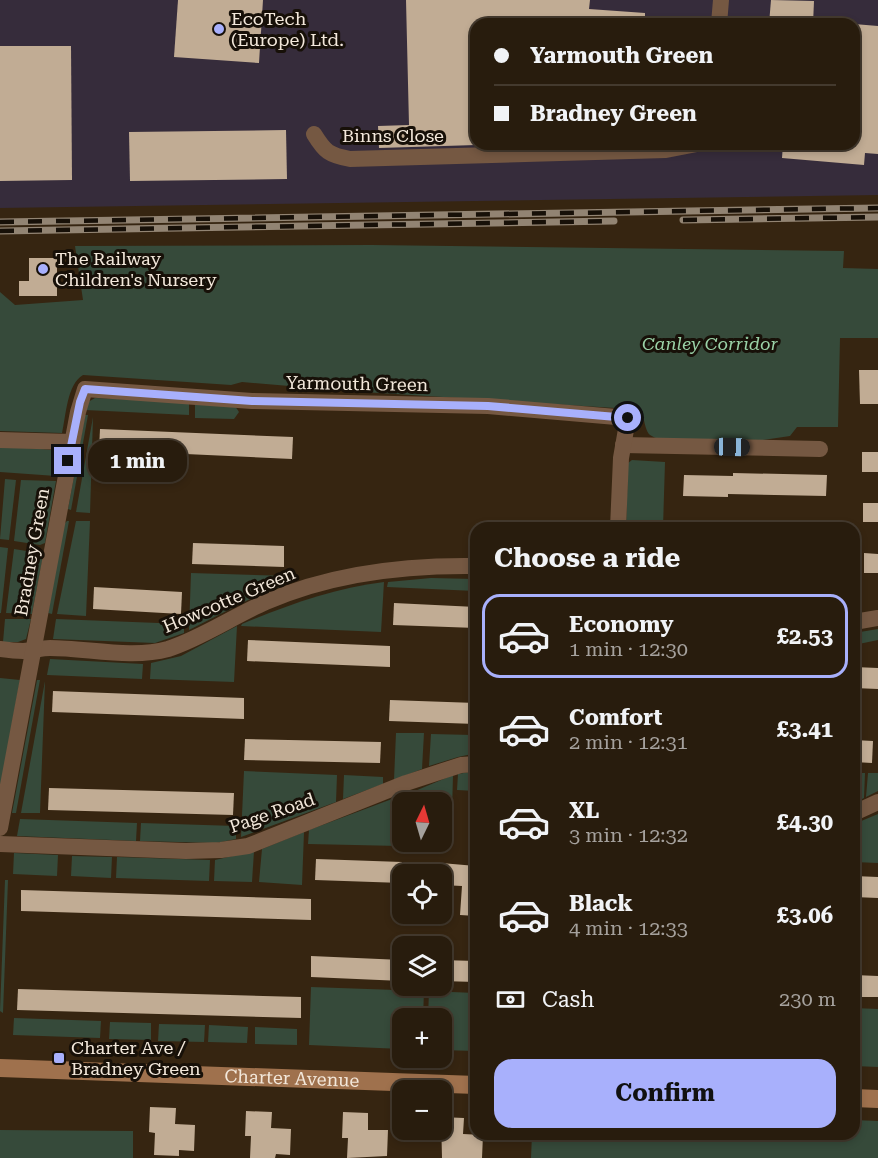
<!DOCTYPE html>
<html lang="en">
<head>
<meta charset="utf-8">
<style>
	body { margin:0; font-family:"Roboto Serif",serif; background:#302516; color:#f1f3f6; height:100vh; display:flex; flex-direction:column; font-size:22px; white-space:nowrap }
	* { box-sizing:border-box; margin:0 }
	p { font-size:20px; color:#a5a19d }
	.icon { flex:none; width:33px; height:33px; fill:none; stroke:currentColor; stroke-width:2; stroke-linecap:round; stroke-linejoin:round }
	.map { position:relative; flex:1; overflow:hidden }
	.sheet { position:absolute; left:470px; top:522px; width:390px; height:618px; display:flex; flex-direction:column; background:#281c0d; border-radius:18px; box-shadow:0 3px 9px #0003,0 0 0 2px #443a2e }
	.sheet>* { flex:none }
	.hud { position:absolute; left:470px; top:18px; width:390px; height:132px; border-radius:18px; box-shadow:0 3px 9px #0003,0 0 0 2px #443a2e; display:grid; align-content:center; height:132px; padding:0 24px; background:#281c0d }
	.needle { width:39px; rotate:5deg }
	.fabs { position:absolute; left:392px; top:792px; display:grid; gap:12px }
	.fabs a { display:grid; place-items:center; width:60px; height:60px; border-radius:12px; background:#281c0d; box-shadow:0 3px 9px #0003,0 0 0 2px #443a2e; font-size:30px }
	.end { position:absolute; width:27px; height:27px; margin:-14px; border:8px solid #a8b0fc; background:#111; box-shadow:0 0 0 3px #111 }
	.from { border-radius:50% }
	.bubble { position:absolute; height:42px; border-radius:18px; background:#281c0d; box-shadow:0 3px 9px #0003,0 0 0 2px #443a2e; font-size:20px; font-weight:700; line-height:42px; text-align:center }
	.car { position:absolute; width:18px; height:36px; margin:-18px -9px; border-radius:8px; box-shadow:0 0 4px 2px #0007; background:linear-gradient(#222 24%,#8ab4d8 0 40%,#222 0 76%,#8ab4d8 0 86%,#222 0) }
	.hud b { display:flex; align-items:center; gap:21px; height:57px; font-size:22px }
	.hud b+b { border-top:2px solid #443a2e }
	.hud i { width:15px; height:15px; background:#f1f3f6 }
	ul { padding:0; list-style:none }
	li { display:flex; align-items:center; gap:18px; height:84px; margin:0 12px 9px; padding:0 12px; border:3px solid transparent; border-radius:18px }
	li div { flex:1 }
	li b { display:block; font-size:22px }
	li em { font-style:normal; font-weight:700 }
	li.on { border-color:#a8b0fc }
	li>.icon { width:54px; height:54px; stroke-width:1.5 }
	h2 { padding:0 24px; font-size:27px; line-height:72px }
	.pay { display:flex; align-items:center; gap:15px; height:66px; padding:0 24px; font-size:22px }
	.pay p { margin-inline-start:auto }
	.cta { display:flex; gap:12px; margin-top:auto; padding:12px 24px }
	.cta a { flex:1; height:69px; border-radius:18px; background:#a8b0fc; color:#111; font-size:24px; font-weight:700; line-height:69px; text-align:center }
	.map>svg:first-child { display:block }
</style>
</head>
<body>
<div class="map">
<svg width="878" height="1158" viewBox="0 0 878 1158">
	<rect width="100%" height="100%" fill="#362511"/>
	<path fill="#362c3b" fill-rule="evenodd" d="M0 0H878V195L0 208ZM476 24H854V144H476Z"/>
	<g fill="#364a3a">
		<path d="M371 245 844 251 843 268 878 269V338H840L838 427H797L790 436 763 440 659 439C656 438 653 437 650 435 640 426 649 392 615 408L348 391 242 382 231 385 83 375C67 384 66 416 62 433L0 431V292L15 305 83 300 75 246Z"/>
		<polygon points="95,398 189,402 189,415 85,410 88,402"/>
		<polygon points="195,403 235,406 239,412 234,419 195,418"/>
		<polygon points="85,415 88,415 71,510 68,509"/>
		<polygon points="93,417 90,513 76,512"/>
		<polygon points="0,446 54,450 60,459 56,476 0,472"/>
		<polygon points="632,460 665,462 663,528 626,528 628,463"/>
		<polygon points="5,479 16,480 9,540 0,539"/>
		<polygon points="21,480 56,481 45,543 40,545 14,541"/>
		<polygon points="67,521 69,521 52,614 48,613 64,524"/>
		<polygon points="76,521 90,521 86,616 57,614"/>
		<polygon points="0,547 8,548 1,613 0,613"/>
		<polygon points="14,549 39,553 43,557 32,614 6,613"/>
		<polygon points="191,573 290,576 290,583 248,600 189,630"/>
		<polygon points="431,578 475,579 475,591 387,587 388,582"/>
		<path d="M384 582 381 632 241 626 242 624C288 605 334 588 384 582Z"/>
		<polygon points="5,619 31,619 26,639 18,642 3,642"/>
		<polygon points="56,619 184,624 184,633 155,643 53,639"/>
		<polygon points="237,626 234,682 150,679 151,663 181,656"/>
		<polygon points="878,629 878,640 854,645 854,633"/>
		<polygon points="50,659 143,664 142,679 47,675"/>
		<polygon points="0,678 20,680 0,790"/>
		<polygon points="37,680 40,680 16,813 12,813"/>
		<polygon points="45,681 40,813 21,813"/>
		<polygon points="396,733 424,733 422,769 394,780"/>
		<polygon points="431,734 473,735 472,754 458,757 429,766"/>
		<polygon points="244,771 337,775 336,802 241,837"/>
		<polygon points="475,771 475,791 457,790 458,774"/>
		<polygon points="854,773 865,773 864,798 854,803"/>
		<polygon points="868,773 878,773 878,791 866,797"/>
		<polygon points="344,775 383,777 383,784 343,799"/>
		<polygon points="453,775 451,849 413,848 413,842 441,842 441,802 414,802 415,791"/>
		<polygon points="400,796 400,846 308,844 309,830"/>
		<polygon points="878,814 878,863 854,862 854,824"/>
		<polygon points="20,819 137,823 136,841 17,836"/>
		<polygon points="141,823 236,826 236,839 216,843 140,841"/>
		<polygon points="304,832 302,885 259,882 262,849"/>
		<polygon points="254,851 252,882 214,881 215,860"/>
		<polygon points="14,853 58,855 57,876 13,874"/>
		<polygon points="72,856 112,857 111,878 71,876"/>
		<polygon points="117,857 210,860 209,881 116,878"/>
		<polygon points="5,880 8,880 3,1013 0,1011"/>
		<polygon points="311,987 424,991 423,1018 402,1018 402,1049 309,1045"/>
		<polygon points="429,991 475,993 475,1051 441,1050 441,1018 428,1018"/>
		<polygon points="854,1008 878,1009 878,1067 854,1066"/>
		<polygon points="14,1018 101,1021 100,1038 13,1035"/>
		<polygon points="110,1022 151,1023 151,1040 109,1039"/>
		<polygon points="159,1024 205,1025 204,1042 158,1041"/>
		<polygon points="209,1025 248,1027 247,1043 208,1042"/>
		<polygon points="255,1027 297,1029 297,1045 255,1044"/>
		<polygon points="854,1120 878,1121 878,1158 531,1158 532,1134 854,1134"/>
		<polygon points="0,1130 133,1131 133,1158 0,1158"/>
	</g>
	<g fill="#c1ac94">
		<polygon points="178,0 263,0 259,63 174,57"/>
		<polygon points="406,0 590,0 589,9 645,13 645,24 476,24 476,145 379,148 378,126 409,125"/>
		<polygon points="771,0 814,1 813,24 769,24"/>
		<polygon points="854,24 878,26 878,154 865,153 864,165 782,158 783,144 854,144"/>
		<polygon points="0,46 71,46 72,180 0,181"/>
		<polygon points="286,130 287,179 130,181 129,132"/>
		<polygon points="29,258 57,258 57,296 19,296 19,281 29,281"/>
		<polygon points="859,370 878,370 878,404 860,404"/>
		<polygon points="100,429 293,437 292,459 99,450"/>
		<rect x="862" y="452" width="16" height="20"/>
		<polygon points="733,473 827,475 826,496 728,494 728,497 683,496 684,475 733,476"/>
		<rect x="863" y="503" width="15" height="19"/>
		<polygon points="193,543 284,546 284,567 192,564"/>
		<polygon points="864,553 878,554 878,573 864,573"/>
		<polygon points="94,587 182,592 181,614 93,609"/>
		<polygon points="394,603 476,607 476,628 393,625"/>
		<polygon points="248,640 390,646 390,667 247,661"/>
		<polygon points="854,667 878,668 878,689 854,688"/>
		<polygon points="53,691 244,698 244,719 52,712"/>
		<polygon points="390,700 476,703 476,724 389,721"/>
		<polygon points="245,739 381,742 380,763 244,760"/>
		<polygon points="854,740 873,741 872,763 854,762"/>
		<polygon points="49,788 234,793 233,815 48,810"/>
		<polygon points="316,859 402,862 402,883 315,880"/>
		<polygon points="441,863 476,866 476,916 460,915 462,886 441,885"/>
		<polygon points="854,876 878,877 878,898 854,897"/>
		<polygon points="21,890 311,899 311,920 21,911"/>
		<polygon points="311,956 402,960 402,981 311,977"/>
		<polygon points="441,960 476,961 476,982 441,981"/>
		<polygon points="854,975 878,976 878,997 854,997"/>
		<polygon points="18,989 301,997 301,1018 17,1010"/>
		<polygon points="150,1107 176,1108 175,1124 195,1125 194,1151 179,1150 179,1156 154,1155 155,1133 149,1132"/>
		<polygon points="246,1111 272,1112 271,1128 291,1129 290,1155 276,1154 275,1158 250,1158 251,1136 245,1136"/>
		<polygon points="343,1112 368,1113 368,1130 388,1130 387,1156 347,1158 348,1138 342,1138"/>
		<polygon points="441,1117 464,1118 463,1134 483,1135 482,1158 442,1158"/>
	</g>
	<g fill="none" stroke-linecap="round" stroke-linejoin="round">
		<g stroke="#755842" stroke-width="16">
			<polyline points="719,24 721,0"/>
			<path d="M314 134C325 152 329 155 350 159L666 150 697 144"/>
			<polyline points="0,440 72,442"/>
			<polyline points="623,445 820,449"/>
			<polyline points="854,622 878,618"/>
			<path d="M0 649C7 650 15 651 23 651 32 651 41 648 50 648 87 648 132 659 168 649 200 639 234 616 266 602 332 573 405 565 476 566"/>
			<polyline points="854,813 878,802"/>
			<polyline points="0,828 78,412 85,389 252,401 488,406 628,418 621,458 618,528"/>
			<polyline points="0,844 186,851 221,850 248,846 406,783 461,765 476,764"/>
		</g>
		<g stroke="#9f714d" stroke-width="18">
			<path id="s1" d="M0 1068 476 1085"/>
			<polyline points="854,1098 878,1099"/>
		</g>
		<g stroke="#928473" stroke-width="7">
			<g id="rail">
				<polyline points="683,220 878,217"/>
				<polyline points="0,222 878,208"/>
				<polyline points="0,231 614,221"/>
			</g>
		</g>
		<use href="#rail" stroke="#171008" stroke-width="4.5" stroke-dasharray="14" stroke-linecap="butt"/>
	</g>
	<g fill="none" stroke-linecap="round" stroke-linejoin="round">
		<polyline stroke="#a8b0fc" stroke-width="8" points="68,461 80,402 85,389 252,401 488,406 628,418"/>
	</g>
	<g fill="#a8b0fc" stroke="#171008" stroke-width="2">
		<circle cx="219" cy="29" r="6"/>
		<circle cx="43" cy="269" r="6"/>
		<rect x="53" y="1052" width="12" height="12" rx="3"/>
	</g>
	<g text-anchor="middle" stroke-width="6" stroke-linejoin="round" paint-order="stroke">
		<g font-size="18" fill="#f3e8db" stroke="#171008" text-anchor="start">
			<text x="231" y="25">EcoTech<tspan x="231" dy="21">(Europe) Ltd.</tspan></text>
			<text x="55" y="265">The Railway<tspan x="55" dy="21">Children's Nursery</tspan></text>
			<text x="71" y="1054">Charter Ave /<tspan x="71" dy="21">Bradney Green</tspan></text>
		</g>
		<g font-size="18" fill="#f3e8db" stroke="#171008">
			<text x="393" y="142">Binns Close</text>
			<text transform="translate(357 384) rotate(1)" y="6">Yarmouth Green</text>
			<text transform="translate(32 552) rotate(-80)" y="6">Bradney Green</text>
			<text transform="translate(229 600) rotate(-23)" y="6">Howcotte Green</text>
			<text transform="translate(272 813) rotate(-19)" y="6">Page Road</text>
			<text dy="6" stroke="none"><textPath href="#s1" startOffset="292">Charter Avenue</textPath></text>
		</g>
		<g font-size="18" font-style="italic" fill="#9ad2a7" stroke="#171008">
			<text x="710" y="350">Canley Corridor</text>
		</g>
	</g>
</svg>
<div class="fabs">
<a><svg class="needle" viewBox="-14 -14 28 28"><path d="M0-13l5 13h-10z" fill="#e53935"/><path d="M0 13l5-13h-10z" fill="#a5a19d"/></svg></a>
<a><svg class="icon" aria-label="locate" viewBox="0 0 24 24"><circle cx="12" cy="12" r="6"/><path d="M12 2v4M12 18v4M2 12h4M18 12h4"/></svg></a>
<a><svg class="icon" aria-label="layers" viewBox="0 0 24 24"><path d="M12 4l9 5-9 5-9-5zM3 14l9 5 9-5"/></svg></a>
<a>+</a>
<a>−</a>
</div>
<i class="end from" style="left:628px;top:418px"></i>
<i class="end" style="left:68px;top:461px"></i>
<div class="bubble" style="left:88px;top:440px;width:99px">1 min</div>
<i class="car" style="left:732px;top:447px;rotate:91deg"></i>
<div class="hud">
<b><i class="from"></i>Yarmouth Green</b>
<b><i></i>Bradney Green</b>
</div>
<section class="sheet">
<h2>Choose a ride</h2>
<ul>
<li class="on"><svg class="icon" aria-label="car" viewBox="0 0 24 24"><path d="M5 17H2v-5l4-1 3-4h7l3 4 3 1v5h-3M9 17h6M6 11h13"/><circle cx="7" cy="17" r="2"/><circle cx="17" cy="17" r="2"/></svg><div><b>Economy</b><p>1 min · 12:30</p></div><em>£2.53</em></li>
<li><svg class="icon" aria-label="car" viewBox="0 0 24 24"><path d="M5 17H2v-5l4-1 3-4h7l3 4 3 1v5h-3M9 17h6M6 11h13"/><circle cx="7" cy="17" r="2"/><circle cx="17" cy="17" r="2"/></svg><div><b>Comfort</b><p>2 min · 12:31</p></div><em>£3.41</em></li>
<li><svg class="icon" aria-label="car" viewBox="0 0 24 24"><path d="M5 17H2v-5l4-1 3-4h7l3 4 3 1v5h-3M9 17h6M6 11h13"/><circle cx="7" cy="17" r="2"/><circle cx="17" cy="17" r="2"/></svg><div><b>XL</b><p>3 min · 12:32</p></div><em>£4.30</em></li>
<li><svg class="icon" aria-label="car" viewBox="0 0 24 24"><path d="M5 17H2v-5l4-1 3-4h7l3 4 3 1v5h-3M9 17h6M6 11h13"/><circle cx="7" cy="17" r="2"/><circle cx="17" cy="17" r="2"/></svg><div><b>Black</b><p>4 min · 12:33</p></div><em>£3.06</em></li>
</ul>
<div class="pay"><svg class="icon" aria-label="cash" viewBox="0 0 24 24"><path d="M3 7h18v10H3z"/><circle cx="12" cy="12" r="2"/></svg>Cash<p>230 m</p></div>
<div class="cta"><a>Confirm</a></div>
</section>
</div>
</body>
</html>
